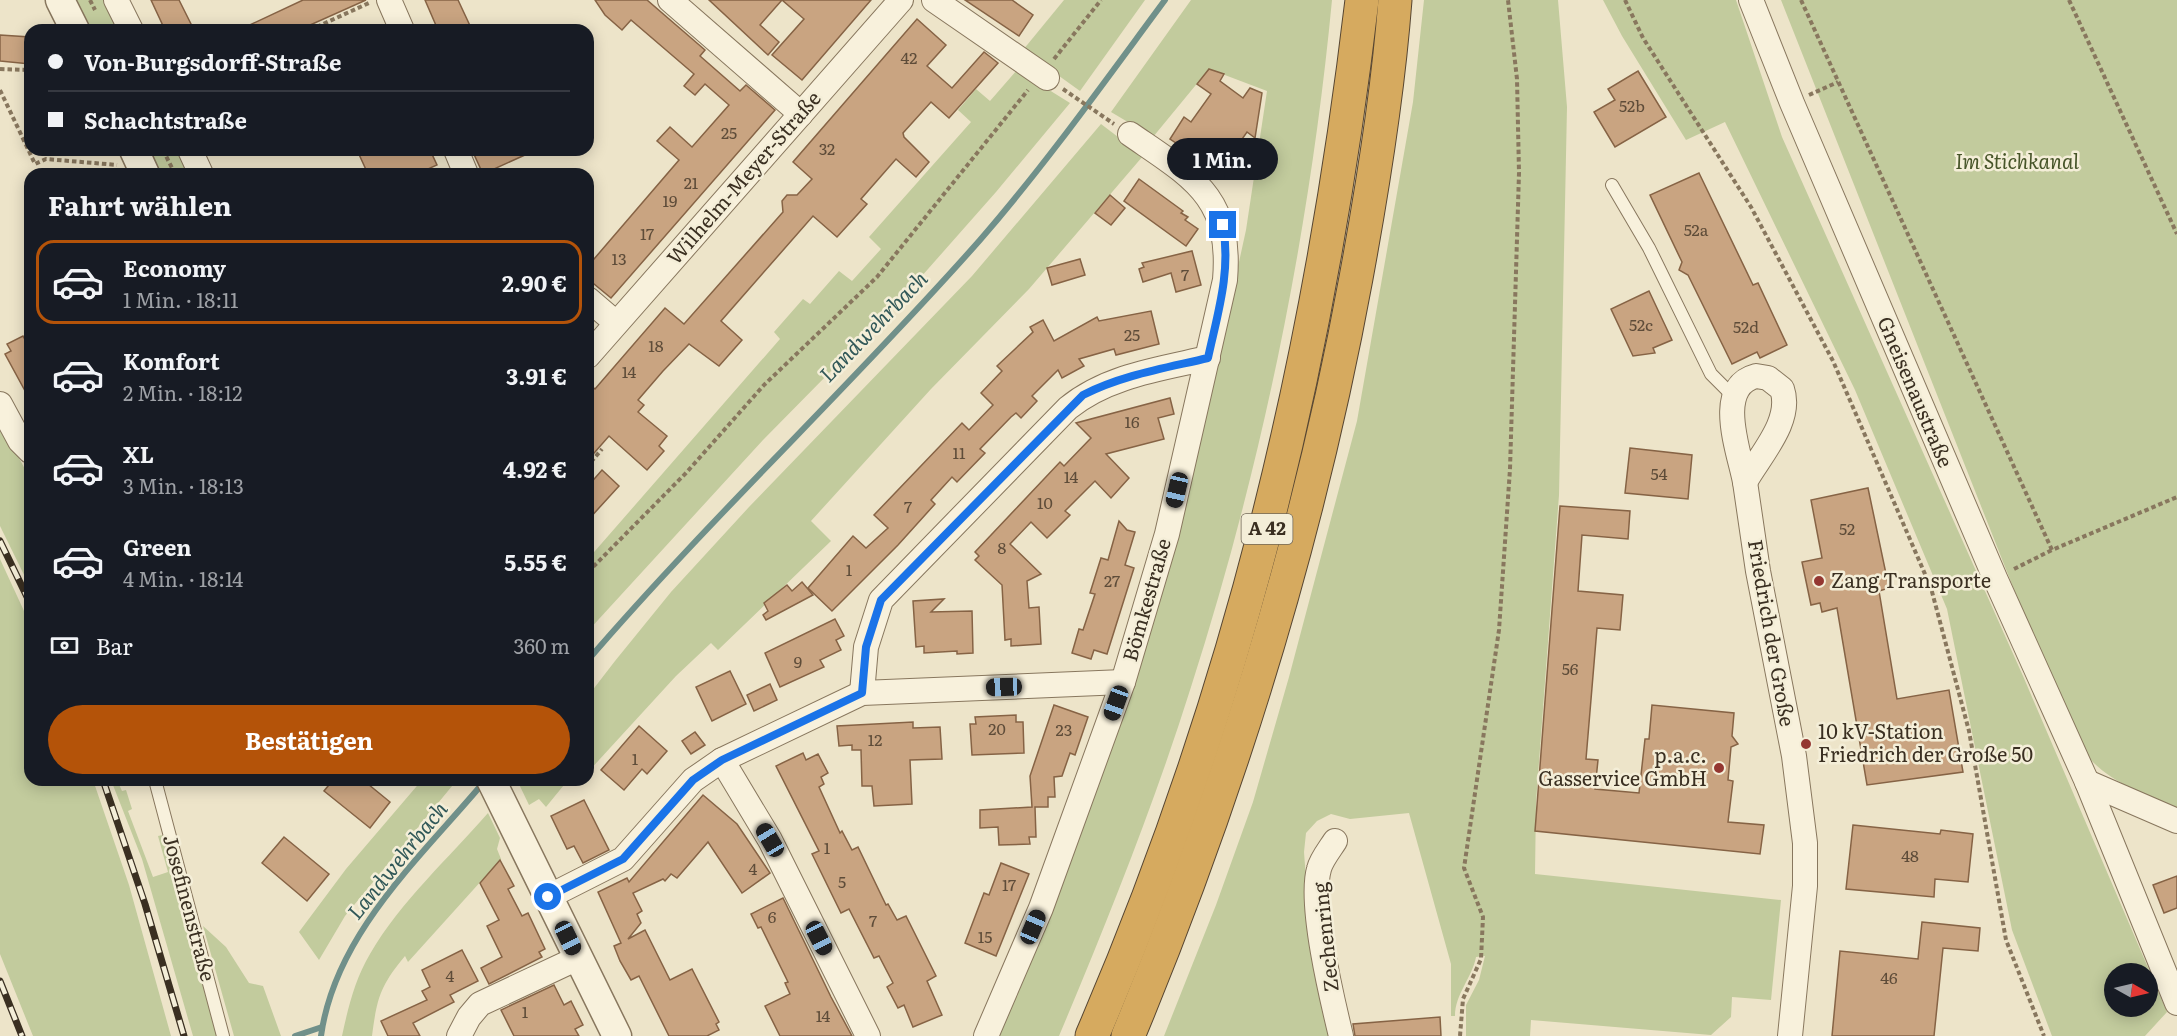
<!DOCTYPE html>
<html lang="de">
<head>
<meta charset="utf-8">
<style>
	body { margin:0; font-family:Literata,serif; background:#242831; color:#f1f3f6; height:100vh; display:flex; flex-direction:column; font-size:22px; white-space:nowrap }
	* { box-sizing:border-box; margin:0 }
	p { font-size:20px; color:#9ea1a6 }
	.icon { flex:none; width:33px; height:33px; fill:none; stroke:currentColor; stroke-width:2; stroke-linecap:round; stroke-linejoin:round }
	.map { position:relative; flex:1; overflow:hidden }
	.side { position:absolute; left:24px; top:168px; width:570px; height:618px; display:flex; flex-direction:column; background:#171b24; border-radius:18px; box-shadow:0 3px 15px #0003 }
	.side>* { flex:none }
	.banner { position:absolute; left:24px; top:24px; width:570px; height:132px; border-radius:18px; box-shadow:0 3px 15px #0003; display:grid; align-content:center; height:132px; padding:0 24px; background:#171b24 }
	.needle { width:39px; rotate:98deg }
	.tools { position:absolute; left:2104px; top:963px; display:grid; gap:12px }
	.tools a { display:grid; place-items:center; width:54px; height:54px; border-radius:50%; background:#171b24; box-shadow:0 3px 15px #0003; font-size:30px }
	.end { position:absolute; width:27px; height:27px; margin:-14px; border:8px solid #1a73e8; background:#fff; box-shadow:0 0 0 3px #fff }
	.from { border-radius:50% }
	.bubble { position:absolute; height:42px; border-radius:21px; background:#171b24; box-shadow:0 3px 15px #0003; font-size:20px; font-weight:700; line-height:42px; text-align:center }
	.car { position:absolute; width:18px; height:36px; margin:-18px -9px; border-radius:8px; box-shadow:0 0 4px 2px #0007; background:linear-gradient(#222 24%,#8ab4d8 0 40%,#222 0 76%,#8ab4d8 0 86%,#222 0) }
	.banner b { display:flex; align-items:center; gap:21px; height:57px; font-size:22px }
	.banner b+b { border-top:2px solid #363941 }
	.banner i { width:15px; height:15px; background:#f1f3f6 }
	ul { padding:0; list-style:none }
	li { display:flex; align-items:center; gap:18px; height:84px; margin:0 12px 9px; padding:0 12px; border:3px solid transparent; border-radius:18px }
	li div { flex:1 }
	li b { display:block; font-size:22px }
	li em { font-style:normal; font-weight:700 }
	li.selected { border-color:#b45309 }
	li>.icon { width:54px; height:54px; stroke-width:1.5 }
	h2 { padding:0 24px; font-size:27px; line-height:72px }
	.pay { display:flex; align-items:center; gap:15px; height:66px; padding:0 24px; font-size:22px }
	.pay p { margin-inline-start:auto }
	.action { display:flex; gap:12px; margin-top:auto; padding:12px 24px }
	.action a { flex:1; height:69px; border-radius:36px; background:#b45309; color:#fff; font-size:24px; font-weight:700; line-height:69px; text-align:center }
	.map>svg:first-child { display:block }
</style>
</head>
<body>
<div class="map">
<svg width="2177" height="1036" viewBox="0 0 2177 1036">
	<rect width="100%" height="100%" fill="#ede4c9"/>
	<g fill="#c2cb9d" fill-rule="evenodd">
		<polygon points="72,0 109,0 123,30 87,30"/>
		<polygon points="1064,0 1145,0 1080,91 1023,50"/>
		<path d="M1191 0H1332C1310 231 1262 466 1191 687 1154 805 1107 922 1059 1036H993L1059 880 1239 262 1246 230 1267 91 1209 69 1153 137 1111 112Z"/>
		<path d="M1424 0H1558L1567 107 1559 495 1536 802 1535 874 1781 900 1771 1000 1732 997 1731 1017 1711 1035 1531 1020 1530 1036H1466V1005L1479 980 1485 956 1476 957C1472 978 1455 994 1455 1016H1451V964L1409 813 1350 819 1331 814 1317 821 1306 833 1304 852 1306 879 1331 1036H1164L1216 905 1253 802 1289 677 1357 421 1413 102Z"/>
		<path d="M1603 0H1736L1782 137 2023 676 2167 1012 2145 1036H2052L2012 930 1947 609 1855 390 1725 122 1686 140 1622 36ZM2115 974H2148V1006H2115Z"/>
		<path d="M1781 0H2177V809C2145 794 2107 782 2085 753L2013 587Z"/>
		<polygon points="1017,70 1070,103 996,192 898,303 763,440 588,631 588,559 780,339 774,332 803,299 810,304 839,271 852,281 881,249 869,237 971,122 958,110 976,89 990,101"/>
		<polygon points="1101,124 1143,156 1029,289 931,389 811,521 831,541 718,650 711,643 676,676 588,772 588,696 615,661 671,592 749,507 972,276"/>
		<polygon points="145,150 182,150 193,174 156,174"/>
		<polygon points="0,424 30,478 30,587 0,526"/>
		<polygon points="0,559 30,624 30,780 93,780 129,885 171,1036 33,1036 0,954"/>
		<polygon points="111,780 117,780 122,791 126,790 132,809 128,811 153,877 168,872 158,836 163,835 174,859 219,1036 193,1036 142,859"/>
		<polygon points="422,780 457,780 345,916 319,960 299,932 346,869"/>
		<polygon points="517,780 568,780 546,807 539,799 529,805"/>
		<path d="M488 813 500 838 497 849 501 859 408 962 405 956C380 986 377 998 372 1036H342C348 1008 355 979 370 954 401 901 448 859 488 813Z"/>
		<polygon points="203,926 226,947 249,983 263,986 281,1036 234,1036"/>
	</g>
	<g fill="none" stroke-linecap="round" stroke-linejoin="round">
		<g stroke="#70908a" stroke-width="6">
			<path d="M588 660C713 515 853 384 980 240 1046 164 1105 81 1165 0"/>
			<polyline points="295,1036 322,1027"/>
			<path d="M321 1036C335 934 420 858 483 783"/>
		</g>
	</g>
	<g fill="#c9a481" stroke="#866345" stroke-width="1.5">
		<polygon points="151,0 179,0 194,30 165,30"/>
		<polygon points="303,0 366,0 299,30 239,30"/>
		<polygon points="425,0 458,0 472,30 438,30"/>
		<polygon points="595,0 647,0 705,50 700,56 740,91 746,85 775,110 611,298 588,279 588,266 679,160 657,141 670,127 692,147 729,105 705,84 695,95 684,86 694,74 631,20 622,30 605,15"/>
		<polygon points="709,0 782,0 760,25 779,42 768,55"/>
		<polygon points="782,0 871,0 802,80 772,55 804,19"/>
		<polygon points="965,0 1012,0 1033,15 1019,36"/>
		<polygon points="917,19 946,45 927,66 952,88 984,52 998,63 949,118 931,102 903,133 904,137 929,162 916,177 896,159 861,199 867,204 837,237 813,216 721,321 742,340 719,366 689,344 663,371 638,400 644,405 638,412 667,436 659,446 664,451 647,470 609,436 588,460 588,383 595,389 665,308 684,324 783,212 782,201 787,195 797,195 812,179 793,162"/>
		<polygon points="0,35 30,37 30,64 0,61"/>
		<polygon points="1209,69 1224,74 1220,81 1243,98 1250,88 1262,93 1255,138 1247,132 1226,162 1217,156 1210,166 1170,139 1184,117 1191,122 1211,94 1197,84"/>
		<polygon points="1638,71 1666,117 1615,147 1594,112 1615,100 1608,89"/>
		<polygon points="357,150 430,150 437,165 417,174 368,174"/>
		<polygon points="472,150 536,150 483,174"/>
		<polygon points="1699,173 1753,285 1758,283 1787,345 1760,358 1757,352 1732,364 1688,275 1679,270 1682,262 1650,195"/>
		<polygon points="1139,179 1183,211 1181,213 1188,217 1185,220 1198,229 1186,246 1124,201"/>
		<polygon points="1110,195 1125,208 1111,225 1095,213"/>
		<polygon points="1192,251 1201,285 1176,292 1171,273 1143,282 1139,269 1144,267 1142,263"/>
		<polygon points="1080,259 1085,275 1052,285 1047,268"/>
		<polygon points="1649,291 1672,340 1653,348 1655,353 1633,356 1611,309"/>
		<polygon points="1151,311 1159,344 1116,355 1114,349 1079,359 1084,366 1062,378 1058,370 1032,396 1037,401 1021,418 1016,413 1011,417 980,449 985,453 957,482 952,477 931,500 935,504 898,545 832,611 808,588 853,536 866,548 888,528 874,515 962,423 969,430 993,405 981,393 1002,371 997,366 1033,332 1030,327 1043,320 1054,341 1097,317 1099,321"/>
		<polygon points="23,336 30,349 30,400 5,354 11,351 7,344"/>
		<polygon points="1170,398 1174,414 1158,418 1164,439 1106,454 1129,478 1111,498 1095,481 1065,511 1070,515 1047,538 1031,522 1010,544 1041,574 1027,581 1029,608 1039,607 1041,644 1011,646 1011,639 1005,640 1002,585 975,560 979,556 975,552 1060,462 1064,466 1091,438 1076,423"/>
		<polygon points="1630,448 1692,455 1688,499 1625,493"/>
		<polygon points="602,470 619,486 588,520 588,486"/>
		<polygon points="1868,488 1889,588 1879,591 1897,699 1949,690 1963,772 1867,785 1837,608 1822,612 1820,603 1811,605 1802,562 1822,558 1811,500"/>
		<polygon points="1560,506 1630,511 1628,539 1582,535 1578,591 1623,595 1620,630 1597,628 1586,759 1598,760 1595,789 1639,793 1645,739 1649,739 1652,705 1734,713 1732,736 1738,744 1731,747 1728,780 1733,781 1728,822 1764,825 1760,854 1535,831"/>
		<polygon points="1119,521 1127,530 1135,532 1125,565 1134,568 1107,654 1094,650 1091,659 1072,653 1079,629 1083,630 1095,594 1090,593 1101,558 1108,560"/>
		<polygon points="802,582 813,595 766,620 763,615 768,611 764,603 787,585 792,591"/>
		<polygon points="944,599 931,612 972,611 973,653 957,654 957,651 924,653 924,646 916,647 913,601"/>
		<polygon points="835,619 844,636 836,640 841,650 820,660 824,667 780,687 765,653"/>
		<polygon points="730,671 746,704 712,721 696,687"/>
		<polygon points="770,684 777,700 754,711 747,695"/>
		<polygon points="1054,705 1088,717 1075,755 1070,753 1062,776 1054,777 1055,797 1048,797 1048,807 1035,807 1036,837 1029,837 1030,844 999,845 998,827 980,828 980,810 1032,807 1030,776"/>
		<polygon points="1016,715 1016,722 1023,722 1024,753 972,755 970,724 976,724 975,717"/>
		<polygon points="913,722 913,728 940,727 942,759 910,760 912,804 874,806 872,786 862,786 861,750 852,750 852,745 839,746 837,726"/>
		<polygon points="639,726 667,751 647,774 642,769 624,790 601,770"/>
		<polygon points="695,732 705,745 691,754 682,741"/>
		<polygon points="803,753 806,760 818,754 828,773 821,777 824,784 819,787 840,833 842,831 852,850 858,847 886,905 888,904 897,920 906,916 936,976 927,981 942,1015 913,1027 904,1005 898,1008 887,987 893,983 879,956 874,958 849,909 841,913 812,854 819,851 776,766"/>
		<polygon points="333,780 363,780 390,802 370,828 324,791"/>
		<polygon points="703,795 737,824 770,873 742,893 708,842 677,878 671,874 665,881 663,879 633,893 642,911 637,914 641,923 628,939 645,930 670,980 692,969 719,1022 716,1024 719,1030 707,1036 669,1036 639,976 631,980 620,961 614,946 621,943 598,892 627,878 629,882"/>
		<polygon points="584,800 609,850 583,863 574,846 567,849 551,816"/>
		<polygon points="1853,825 1940,834 1941,830 1973,834 1968,882 1935,879 1934,897 1846,889"/>
		<polygon points="284,837 329,874 307,901 262,863"/>
		<polygon points="500,860 514,886 508,889 522,916 528,913 545,949 539,952 542,957 489,984 481,968 502,957 487,926 499,920 480,883"/>
		<polygon points="1001,863 1029,874 996,956 965,943 984,893 989,895"/>
		<polygon points="2177,876 2177,908 2164,913 2153,885"/>
		<polygon points="783,898 831,997 852,1036 780,1036 765,1006 790,994 785,983 788,982 761,927 758,928 751,914"/>
		<polygon points="1922,922 1980,928 1978,951 1943,948 1934,1036 1832,1036 1840,951 1918,959"/>
		<polygon points="462,950 478,981 450,995 454,1002 413,1023 420,1036 388,1036 381,1021 427,1000 422,991 430,987 422,970"/>
		<polygon points="554,985 564,1005 571,1001 583,1025 575,1029 579,1036 514,1036 501,1010"/>
		<polygon points="1440,1017 1441,1036 1355,1036 1353,1024"/>
	</g>
	<g fill="none" stroke-linecap="round" stroke-linejoin="round">
		<g stroke="#88775e" stroke-width="14">
			<g id="service">
				<polyline points="1612,185 1649,248 1711,374 1733,396"/>
				<polyline points="155,780 223,1036"/>
			</g>
		</g>
		<g stroke="#88775e" stroke-width="26">
			<g id="minor">
				<polyline points="116,0 131,30"/>
				<polyline points="389,0 402,30"/>
				<polyline points="670,0 801,114"/>
				<polyline points="934,0 1047,78"/>
				<polyline points="1751,0 1792,103 1995,578 2087,782 2177,1003"/>
				<polyline points="190,150 201,174"/>
				<polyline points="456,150 466,174"/>
				<polyline points="588,299 616,323"/>
				<polyline points="588,356 901,0"/>
				<path d="M1756 376 1768 378 1782 389C1793 421 1760 455 1745 482 1739 451 1714 387 1756 376Z"/>
				<polyline points="0,404 20,441 30,451"/>
				<polyline points="1745,482 1758,571 1794,756 1805,843 1805,886 1790,1036"/>
				<path d="M862 693 866 647 881 600 1068 408C1107 376 1160 369 1208 358"/>
				<polyline points="722,760 770,840 868,1036"/>
				<polyline points="2087,782 2177,821"/>
				<path d="M1335 841C1330 849 1321 860 1319 869 1309 904 1332 999 1341 1036"/>
				<polyline points="548,897 623,859 693,780 722,760 862,693 1123,682"/>
				<polyline points="459,1036 469,1017 480,1004 578,958"/>
				<path d="M986 1036 1041 908 1123 682 1167 534 1225 280C1232 196 1192 177 1130 134"/>
			</g>
		</g>
		<g stroke="#88775e" stroke-width="31">
			<g id="tertiary">
				<polyline points="60,0 75,30"/>
				<polyline points="134,150 145,174"/>
				<polyline points="491,780 617,1036"/>
			</g>
		</g>
		<g stroke="#574632" stroke-width="35">
			<g id="motorway">
				<path d="M1092 1036C1238 698 1319 365 1362 0"/>
				<path d="M1128 1036C1230 791 1308 539 1356 278 1373 186 1388 93 1395 0"/>
			</g>
		</g>
		<g stroke="#88775e" stroke-width="4" stroke-dasharray="4.5 3" stroke-linecap="butt">
			<polyline points="90,0 95,10"/>
			<polyline points="1625,0 1643,38 1751,207 1833,361 1931,588 1969,731 2006,940 2044,1036"/>
			<polyline points="1801,0 2052,550 2177,497"/>
			<polyline points="2069,0 2177,234"/>
			<polyline points="310,30 369,3"/>
			<polyline points="1054,59 1101,0"/>
			<polyline points="0,69 30,70"/>
			<polyline points="1063,89 1114,124"/>
			<polyline points="0,90 35,164 46,159 117,165"/>
			<polyline points="1809,95 1838,82"/>
			<polyline points="163,150 175,174"/>
			<polyline points="300,153 307,150"/>
			<polyline points="591,462 602,449"/>
			<polyline points="2014,569 2052,550"/>
			<polyline points="588,572 686,473 764,385 877,277 1028,90"/>
			<polyline points="1460,1036 1463,999 1481,959 1483,917 1464,868 1499,630 1510,469 1519,173 1517,79 1508,0"/>
		</g>
		<use href="#service" stroke="#f8f1dc" stroke-width="12"/>
		<use href="#minor" stroke="#f8f1dc" stroke-width="24"/>
		<use href="#tertiary" stroke="#f8f1dc" stroke-width="28"/>
		<use href="#motorway" stroke="#d6aa5f" stroke-width="33"/>
		<g stroke="#3a2f21" stroke-width="7">
			<g id="rail">
				<polyline points="0,541 30,603"/>
				<polyline points="103,780 145,904 184,1036"/>
				<polyline points="0,981 22,1036"/>
			</g>
		</g>
		<use href="#rail" stroke="#f4eed8" stroke-width="4.5" stroke-dasharray="14" stroke-linecap="butt"/>
	</g>
	<g fill="none" stroke-linecap="round" stroke-linejoin="round">
		<path stroke="#1a73e8" stroke-width="8" d="M548 897 623 859 693 780 722 760 862 693 866 647 881 600 1083 395C1122 375 1166 368 1208 358 1218 312 1231 272 1223 225"/>
	</g>
	<g fill="#943731" stroke="#f4eed8" stroke-width="2">
		<circle cx="1819" cy="581" r="6"/>
		<circle cx="1806" cy="744" r="6"/>
		<circle cx="1719" cy="768" r="6"/>
	</g>
	<g text-anchor="middle" stroke-width="5" stroke-linejoin="round" paint-order="stroke">
		<g font-size="16" fill="#5e4c39">
			<text x="909" y="64">42</text>
			<text x="1632" y="112">52b</text>
			<text x="729" y="139">25</text>
			<text x="827" y="155">32</text>
			<text x="691" y="189">21</text>
			<text x="670" y="207">19</text>
			<text x="1696" y="236">52a</text>
			<text x="647" y="240">17</text>
			<text x="619" y="265">13</text>
			<text x="1185" y="281">7</text>
			<text x="1641" y="331">52c</text>
			<text x="1746" y="333">52d</text>
			<text x="1132" y="341">25</text>
			<text x="656" y="352">18</text>
			<text x="629" y="378">14</text>
			<text x="1132" y="428">16</text>
			<text x="959" y="459">11</text>
			<text x="1659" y="480">54</text>
			<text x="1071" y="483">14</text>
			<text x="1045" y="509">10</text>
			<text x="908" y="513">7</text>
			<text x="1847" y="535">52</text>
			<text x="1002" y="554">8</text>
			<text x="849" y="576">1</text>
			<text x="1112" y="587">27</text>
			<text x="798" y="668">9</text>
			<text x="1570" y="675">56</text>
			<text x="997" y="735">20</text>
			<text x="1064" y="736">23</text>
			<text x="875" y="746">12</text>
			<text x="635" y="765">1</text>
			<text x="827" y="854">1</text>
			<text x="1910" y="862">48</text>
			<text x="753" y="875">4</text>
			<text x="842" y="888">5</text>
			<text x="1009" y="891">17</text>
			<text x="772" y="923">6</text>
			<text x="873" y="927">7</text>
			<text x="985" y="943">15</text>
			<text x="450" y="982">4</text>
			<text x="1889" y="984">46</text>
			<text x="525" y="1018">1</text>
			<text x="823" y="1022">14</text>
		</g>
		<rect fill="#f4eed8" stroke="#726858" stroke-width="1.5" x="1241.5" y="514" width="51" height="30" rx="4.5"/>
		<g font-size="18" font-weight="bold" fill="#3a2f21">
			<text x="1267" y="535">A 42</text>
		</g>
		<g font-size="20" font-style="italic" fill="#475529" stroke="#f4eed8">
			<text x="2017" y="169">Im Stichkanal</text>
		</g>
		<g font-size="20" fill="#3a2f21" stroke="#f4eed8">
			<text transform="translate(744 178) rotate(-49)" y="7">Wilhelm-Meyer-Straße</text>
			<text transform="translate(1915 392) rotate(67)" y="7">Gneisenaustraße</text>
			<text transform="translate(1147 600) rotate(-74)" y="7">Bömkestraße</text>
			<text transform="translate(1771 633) rotate(80)" y="7">Friedrich der Große</text>
			<text transform="translate(189 908) rotate(75)" y="7">Josefinenstraße</text>
			<text transform="translate(1326 937) rotate(-96)" y="7">Zechenring</text>
		</g>
		<g font-size="20" fill="#3a2f21" stroke="#f4eed8" text-anchor="start">
			<text x="1831" y="588">Zang Transporte</text>
			<text x="1818" y="739">10 kV-Station<tspan x="1818" dy="23">Friedrich der Große 50</tspan></text>
			<text x="1707" y="763" text-anchor="end">p.a.c.<tspan x="1707" dy="23">Gasservice GmbH</tspan></text>
		</g>
		<g font-size="21" font-style="italic" fill="#315858" stroke="#f4eed8">
			<text transform="translate(874 327) rotate(-46)" y="7">Landwehrbach</text>
			<text transform="translate(398 861) rotate(-51)" y="7">Landwehrbach</text>
		</g>
	</g>
</svg>
<div class="tools">
<a><svg class="needle" viewBox="-14 -14 28 28"><path d="M0-13l5 13h-10z" fill="#e53935"/><path d="M0 13l5-13h-10z" fill="#9ea1a6"/></svg></a>
</div>
<i class="end from" style="left:548px;top:897px"></i>
<i class="end" style="left:1223px;top:225px"></i>
<div class="bubble" style="left:1167px;top:138px;width:111px">1 Min.</div>
<i class="car" style="left:1177px;top:490px;rotate:193deg"></i>
<i class="car" style="left:1004px;top:687px;rotate:268deg"></i>
<i class="car" style="left:1116px;top:703px;rotate:200deg"></i>
<i class="car" style="left:770px;top:840px;rotate:329deg"></i>
<i class="car" style="left:1033px;top:927px;rotate:23deg"></i>
<i class="car" style="left:568px;top:938px;rotate:154deg"></i>
<i class="car" style="left:819px;top:938px;rotate:153deg"></i>
<div class="banner">
<b><i class="from"></i>Von-Burgsdorff-Straße</b>
<b><i></i>Schachtstraße</b>
</div>
<section class="side">
<h2>Fahrt wählen</h2>
<ul>
<li class="selected"><svg class="icon" aria-label="car" viewBox="0 0 24 24"><path d="M5 17H2v-5l4-1 3-4h7l3 4 3 1v5h-3M9 17h6M6 11h13"/><circle cx="7" cy="17" r="2"/><circle cx="17" cy="17" r="2"/></svg><div><b>Economy</b><p>1 Min. · 18:11</p></div><em>2.90 €</em></li>
<li><svg class="icon" aria-label="car" viewBox="0 0 24 24"><path d="M5 17H2v-5l4-1 3-4h7l3 4 3 1v5h-3M9 17h6M6 11h13"/><circle cx="7" cy="17" r="2"/><circle cx="17" cy="17" r="2"/></svg><div><b>Komfort</b><p>2 Min. · 18:12</p></div><em>3.91 €</em></li>
<li><svg class="icon" aria-label="car" viewBox="0 0 24 24"><path d="M5 17H2v-5l4-1 3-4h7l3 4 3 1v5h-3M9 17h6M6 11h13"/><circle cx="7" cy="17" r="2"/><circle cx="17" cy="17" r="2"/></svg><div><b>XL</b><p>3 Min. · 18:13</p></div><em>4.92 €</em></li>
<li><svg class="icon" aria-label="car" viewBox="0 0 24 24"><path d="M5 17H2v-5l4-1 3-4h7l3 4 3 1v5h-3M9 17h6M6 11h13"/><circle cx="7" cy="17" r="2"/><circle cx="17" cy="17" r="2"/></svg><div><b>Green</b><p>4 Min. · 18:14</p></div><em>5.55 €</em></li>
</ul>
<div class="pay"><svg class="icon" aria-label="cash" viewBox="0 0 24 24"><path d="M3 7h18v10H3z"/><circle cx="12" cy="12" r="2"/></svg>Bar<p>360 m</p></div>
<div class="action"><a>Bestätigen</a></div>
</section>
</div>
</body>
</html>
